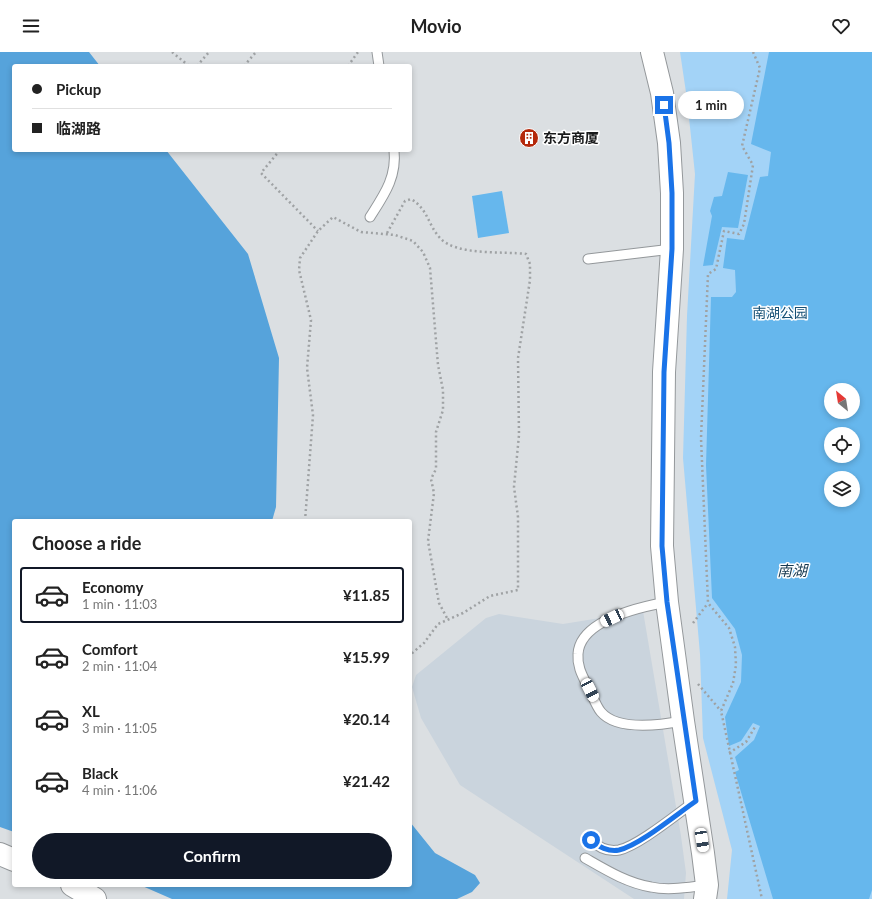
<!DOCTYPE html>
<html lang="en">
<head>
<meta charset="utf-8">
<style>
	body { margin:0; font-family:Lato,"Noto Sans SC",sans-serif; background:#f2f2f2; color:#222; height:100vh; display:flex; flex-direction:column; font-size:15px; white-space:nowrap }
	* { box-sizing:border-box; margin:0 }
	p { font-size:13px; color:#767676 }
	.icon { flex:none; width:22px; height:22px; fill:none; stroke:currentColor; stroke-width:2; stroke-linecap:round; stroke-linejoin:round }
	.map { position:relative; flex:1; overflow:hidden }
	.details { position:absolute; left:12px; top:467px; width:400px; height:368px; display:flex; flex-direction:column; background:#fff; border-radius:4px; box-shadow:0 2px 6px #0003 }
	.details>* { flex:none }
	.hud { position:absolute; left:12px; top:12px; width:400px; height:88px; border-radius:4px; box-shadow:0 2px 6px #0003; display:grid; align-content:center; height:88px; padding:0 20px; background:#fff }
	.needle { width:26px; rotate:330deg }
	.buttons { position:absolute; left:824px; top:331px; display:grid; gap:8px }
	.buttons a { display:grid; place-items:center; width:36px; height:36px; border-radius:50%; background:#fff; box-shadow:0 2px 6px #0003; font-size:20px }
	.end { position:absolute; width:18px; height:18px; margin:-9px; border:5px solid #1a73e8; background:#fff; box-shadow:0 0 0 2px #fff }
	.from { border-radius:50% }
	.bubble { position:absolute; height:28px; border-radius:14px; background:#fff; box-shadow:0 2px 6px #0003; font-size:13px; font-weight:700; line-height:28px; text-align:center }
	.car { position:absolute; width:12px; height:24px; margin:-12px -6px; border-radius:5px; box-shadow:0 0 3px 1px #0007; background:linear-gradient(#fff 24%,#345 0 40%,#fff 0 76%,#345 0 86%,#fff 0) }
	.hud b { display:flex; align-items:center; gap:14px; height:38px; font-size:15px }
	.hud b+b { border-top:1px solid #e0e0e0 }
	.hud i { width:10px; height:10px; background:#222 }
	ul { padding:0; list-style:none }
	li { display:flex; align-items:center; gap:12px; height:56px; margin:0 8px 6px; padding:0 12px; border:2px solid transparent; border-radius:4px }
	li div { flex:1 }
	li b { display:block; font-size:15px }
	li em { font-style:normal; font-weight:700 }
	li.current { border-color:#111827 }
	li>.icon { width:36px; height:36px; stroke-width:1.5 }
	h2 { padding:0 20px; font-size:18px; line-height:48px }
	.cta { display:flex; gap:8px; margin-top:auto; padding:8px 20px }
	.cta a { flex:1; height:46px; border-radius:24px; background:#111827; color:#fff; font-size:16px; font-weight:700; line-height:46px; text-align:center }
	header { display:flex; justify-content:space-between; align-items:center; height:52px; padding:0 20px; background:#fff; font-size:18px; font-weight:700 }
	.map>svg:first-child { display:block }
</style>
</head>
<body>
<header><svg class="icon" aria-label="menu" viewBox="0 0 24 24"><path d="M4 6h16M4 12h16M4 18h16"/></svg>Movio<svg class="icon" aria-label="heart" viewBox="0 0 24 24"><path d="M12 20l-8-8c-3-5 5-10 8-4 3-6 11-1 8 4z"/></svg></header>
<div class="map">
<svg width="872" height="847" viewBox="0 0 872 847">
	<rect width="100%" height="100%" fill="#dbdfe2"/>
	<polygon fill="#cad4dd" points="643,559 681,784 686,821 684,847 634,847 460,733 421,666 412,635 416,623 486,566 499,562 563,572"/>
	<path fill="#a3d3f7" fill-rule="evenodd" d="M680 0H872V847H727L732 798 703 686 700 602 683 406 687 264 695 122 687 47ZM831 338H853V360H831ZM831 382H853V404H831ZM831 426H853V448H831Z"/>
	<g fill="#56a3db">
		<polygon points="0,0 89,0 100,14 14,14 14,98 166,98 248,202 279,306 276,455 272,469 14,469 14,780 0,775"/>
		<polygon points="410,770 435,801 475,823 480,831 472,840 457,847 172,847 140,833 410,833"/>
	</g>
	<g fill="#66b7ed" fill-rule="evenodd">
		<path d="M769 0H872V838L869 847H773L735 720 739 718 735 705 754 688 760 674 753 671 741 689 729 694 725 665 741 630 742 603 735 577 712 546 706 413 711 245H732L736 240 735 218 723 216 727 186 744 188 760 125 768 124 771 100 751 92ZM831 338H853V360H831ZM831 382H853V404H831ZM831 426H853V448H831Z"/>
		<polygon points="728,120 748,123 738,176 722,175 713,213 703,214 712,164 710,159 714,145 722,144"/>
		<polygon points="502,139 509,181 478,186 472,144"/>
	</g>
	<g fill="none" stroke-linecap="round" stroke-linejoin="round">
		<g stroke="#94989b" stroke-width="11">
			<g id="service">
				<polyline points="377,0 379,14"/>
				<path d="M370 165C384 143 397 125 394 98"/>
				<polyline points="588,207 672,197"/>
				<path d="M667 550C640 555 580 568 578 602 577 614 582 623 587 633 592 641 595 653 601 660 617 679 661 673 683 669"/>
				<path d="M591 788C598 795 608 800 619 798 638 794 677 762 694 750"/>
				<path d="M585 806C606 818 627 831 651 835 669 839 689 835 707 833"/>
			</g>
		</g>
		<g stroke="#94989b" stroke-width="24">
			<polyline id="tertiary" points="652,0 662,41 669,91 672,141 672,197 664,320 662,494 667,550 683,669 703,801 707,833 705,847"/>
		</g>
		<g stroke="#94989b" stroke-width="24">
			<g id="trunk">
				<polyline points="0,802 14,808"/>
				<polyline points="72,833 95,847"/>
			</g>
		</g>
		<g stroke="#9fa2a4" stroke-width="2.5" stroke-dasharray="2 3" stroke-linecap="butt">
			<polyline points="172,0 189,14"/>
			<polyline points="753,0 760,16 742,94 753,113 744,172 739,182 724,179 716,217 708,222 701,386 708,551 729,576 735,595 736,613 733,631 721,659 762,847"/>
			<polyline points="197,14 209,0"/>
			<polyline points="244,14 256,0"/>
			<polyline points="348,14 358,0"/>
			<polyline points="280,98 261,121 318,179"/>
			<path d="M387 181 405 149 411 147C428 157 428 173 440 186 456 204 504 199 526 202L530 212V228L518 306 519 383 514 435 518 465V538L490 544 463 561 438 572 424 591 410 603"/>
			<polyline points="305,469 313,363 307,316 311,268 299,218 300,206 318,179 333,165 361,180 395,183 413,189 423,200 430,216 438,313 443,338 443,358 436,380 436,417 431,427 434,441 428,489 439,551 447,566"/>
			<polyline points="693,571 708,551"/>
			<polyline points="698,632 721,659"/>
			<polyline points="729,701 746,690 755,675"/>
		</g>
		<use href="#service" stroke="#fff" stroke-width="9"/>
		<use href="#tertiary" stroke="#fff" stroke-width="22"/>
		<use href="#trunk" stroke="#fff" stroke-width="22"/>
	</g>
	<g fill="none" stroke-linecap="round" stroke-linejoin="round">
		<path stroke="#1a73e8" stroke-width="5" d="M591 788C598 795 609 800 619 798 640 793 677 762 696 749L667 550 662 494 664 320 672 197V141L669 91 664 53"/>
	</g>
	<defs>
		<g id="building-disc" transform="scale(1)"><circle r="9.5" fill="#b4280b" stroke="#fff"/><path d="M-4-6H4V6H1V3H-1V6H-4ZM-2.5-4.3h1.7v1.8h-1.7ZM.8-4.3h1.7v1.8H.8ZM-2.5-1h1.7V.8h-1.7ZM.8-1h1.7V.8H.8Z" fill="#fff"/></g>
	</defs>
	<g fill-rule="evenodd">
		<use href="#building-disc" x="529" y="86"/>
	</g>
	<g text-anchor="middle" stroke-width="3" stroke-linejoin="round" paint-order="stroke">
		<g font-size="14" font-weight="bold" fill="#191a1b" stroke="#fff" text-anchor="start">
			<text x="543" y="91">东方商厦</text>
		</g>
		<g font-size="14" fill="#165075" stroke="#fff">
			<text x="780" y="266">南湖公园</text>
		</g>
		<g font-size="15" font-style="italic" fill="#163950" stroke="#fff">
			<text x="792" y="524">南湖</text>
		</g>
	</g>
</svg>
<div class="buttons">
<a><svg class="needle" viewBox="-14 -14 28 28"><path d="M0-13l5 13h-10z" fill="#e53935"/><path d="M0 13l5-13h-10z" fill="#767676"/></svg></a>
<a><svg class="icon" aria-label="locate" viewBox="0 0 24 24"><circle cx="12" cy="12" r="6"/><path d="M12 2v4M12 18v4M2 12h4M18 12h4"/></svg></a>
<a><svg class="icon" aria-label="layers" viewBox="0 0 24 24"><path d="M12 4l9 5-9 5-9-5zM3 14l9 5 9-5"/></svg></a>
</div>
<i class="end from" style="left:591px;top:788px"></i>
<i class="end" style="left:664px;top:53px"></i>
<div class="bubble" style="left:678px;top:39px;width:66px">1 min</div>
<i class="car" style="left:612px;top:566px;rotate:245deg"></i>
<i class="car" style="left:590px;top:638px;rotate:153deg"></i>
<i class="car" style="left:702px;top:788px;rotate:171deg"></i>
<div class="hud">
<b><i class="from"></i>Pickup</b>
<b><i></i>临湖路</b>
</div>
<section class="details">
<h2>Choose a ride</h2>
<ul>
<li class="current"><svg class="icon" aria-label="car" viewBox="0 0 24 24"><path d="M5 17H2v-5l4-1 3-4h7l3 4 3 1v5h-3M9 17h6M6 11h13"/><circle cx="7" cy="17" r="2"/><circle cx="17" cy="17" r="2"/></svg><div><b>Economy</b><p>1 min · 11:03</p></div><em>¥11.85</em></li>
<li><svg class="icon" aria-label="car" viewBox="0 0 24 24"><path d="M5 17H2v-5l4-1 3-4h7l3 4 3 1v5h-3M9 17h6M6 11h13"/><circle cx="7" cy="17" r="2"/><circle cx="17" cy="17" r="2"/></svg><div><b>Comfort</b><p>2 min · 11:04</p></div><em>¥15.99</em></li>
<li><svg class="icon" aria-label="car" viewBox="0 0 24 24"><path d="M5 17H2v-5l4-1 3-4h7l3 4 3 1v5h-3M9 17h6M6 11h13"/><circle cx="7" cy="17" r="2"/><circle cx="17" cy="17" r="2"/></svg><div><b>XL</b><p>3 min · 11:05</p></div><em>¥20.14</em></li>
<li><svg class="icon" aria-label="car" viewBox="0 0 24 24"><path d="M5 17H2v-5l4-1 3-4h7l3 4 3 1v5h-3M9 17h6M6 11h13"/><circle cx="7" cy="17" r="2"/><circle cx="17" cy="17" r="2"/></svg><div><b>Black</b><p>4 min · 11:06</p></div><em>¥21.42</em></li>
</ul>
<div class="cta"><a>Confirm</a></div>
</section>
</div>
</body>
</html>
